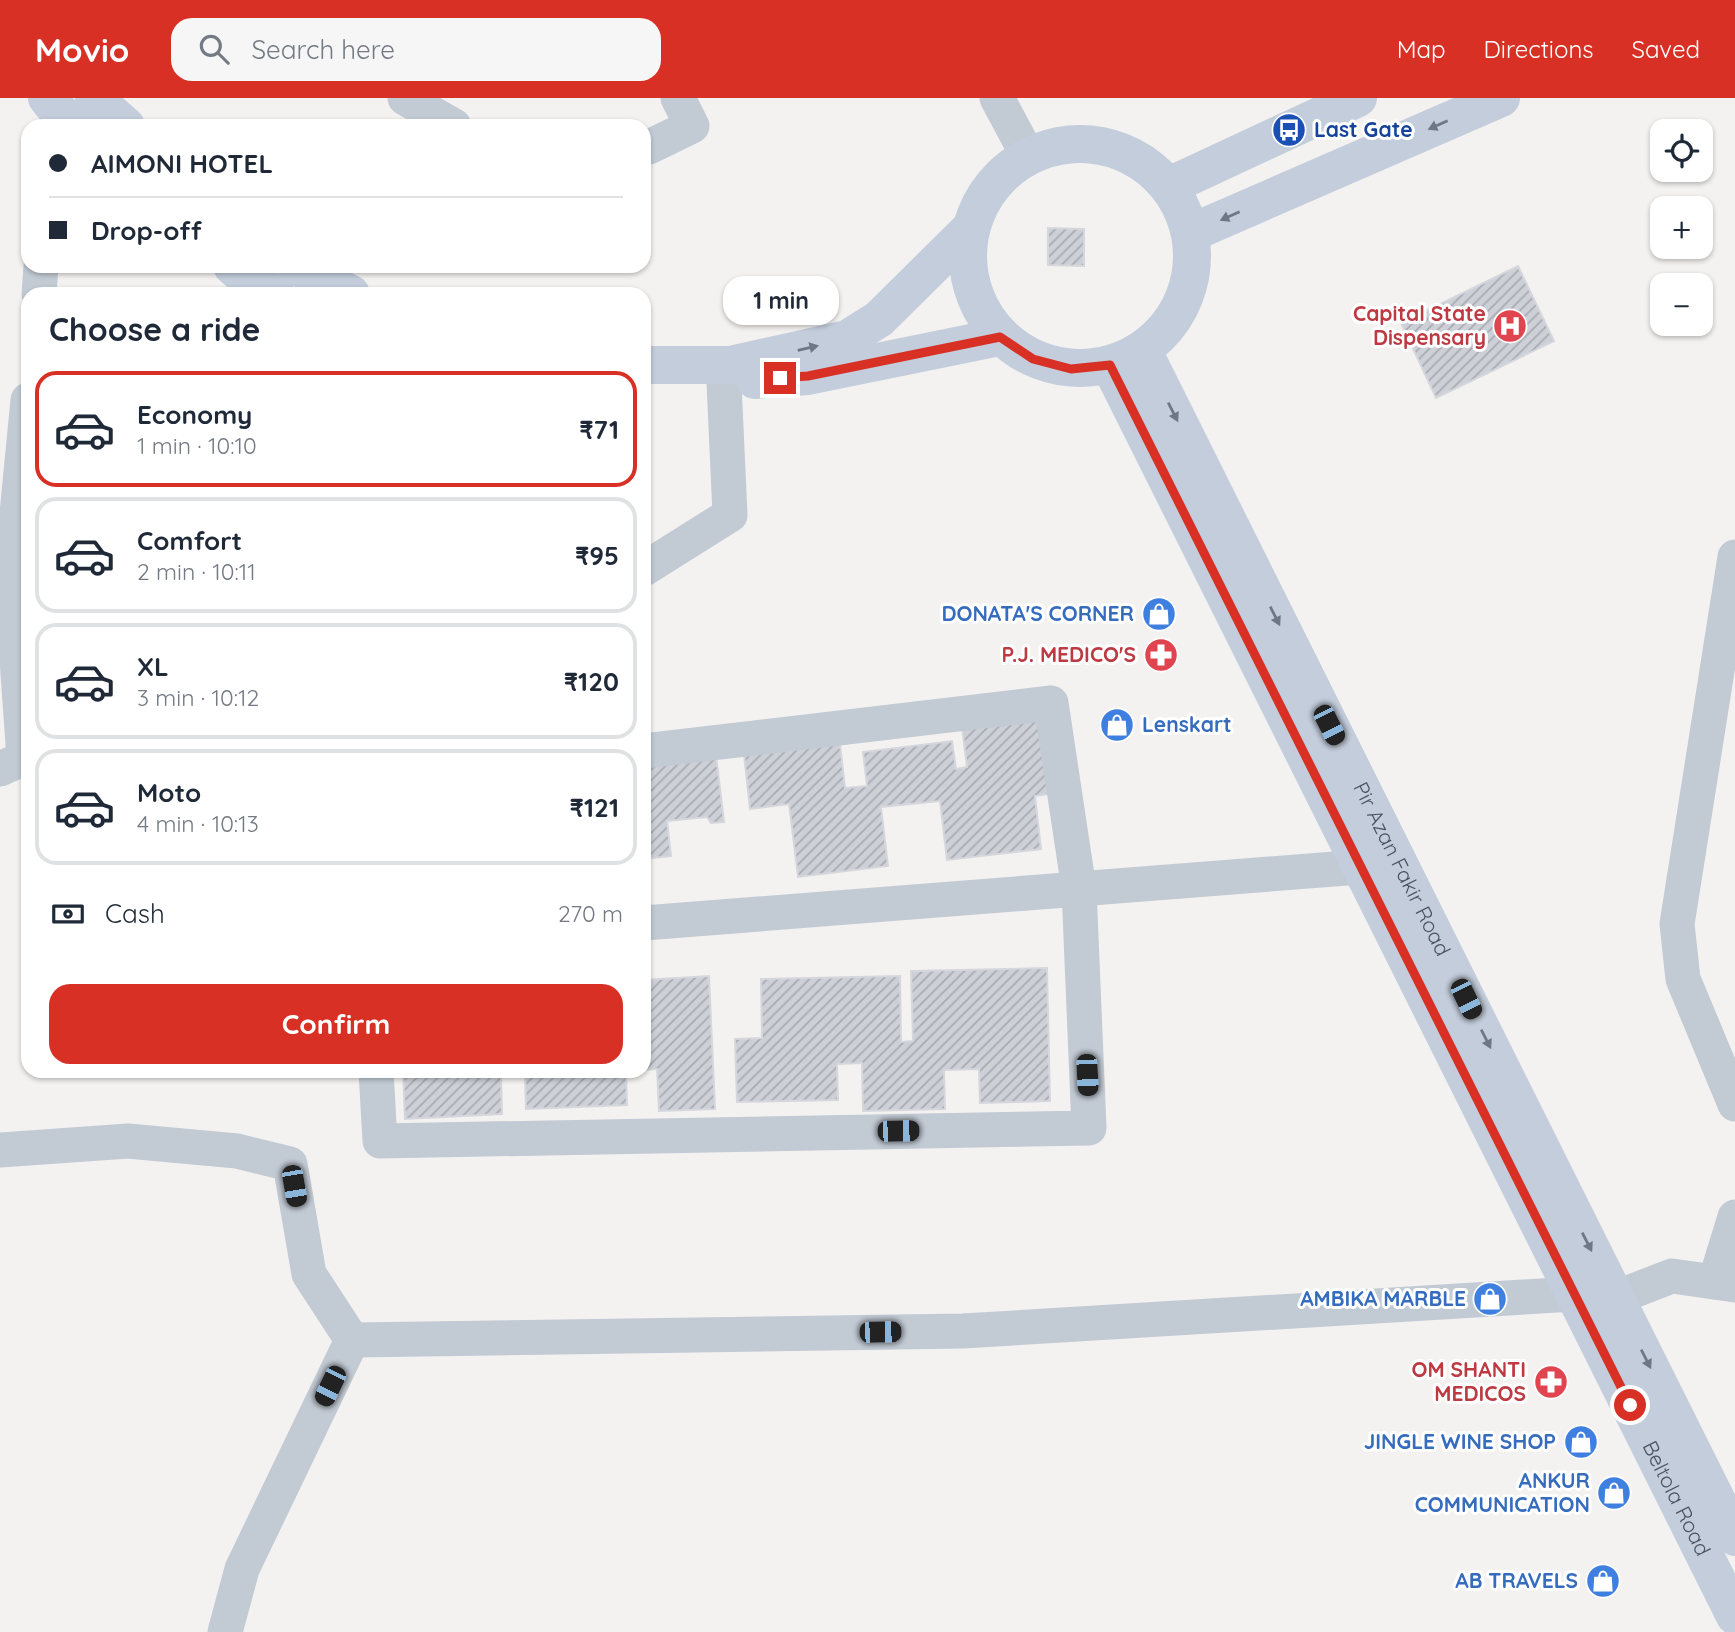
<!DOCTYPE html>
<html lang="en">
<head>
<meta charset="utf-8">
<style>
	body { margin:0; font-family:Quicksand,sans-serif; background:#f6f6f7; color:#1f2937; height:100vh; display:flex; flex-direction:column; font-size:26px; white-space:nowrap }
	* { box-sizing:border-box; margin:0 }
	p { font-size:23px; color:#747a83 }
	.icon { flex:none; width:38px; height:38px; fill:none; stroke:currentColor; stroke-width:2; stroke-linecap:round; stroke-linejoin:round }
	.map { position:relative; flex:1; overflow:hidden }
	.details { position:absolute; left:21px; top:189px; width:630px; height:791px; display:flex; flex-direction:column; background:#fff; border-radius:21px; box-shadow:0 2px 5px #0004 }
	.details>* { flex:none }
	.top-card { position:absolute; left:21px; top:21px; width:630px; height:154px; border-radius:21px; box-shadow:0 2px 5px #0004; display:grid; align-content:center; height:154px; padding:0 28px; background:#fff }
	.tools { position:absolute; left:1650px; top:21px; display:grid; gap:14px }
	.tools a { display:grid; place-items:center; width:63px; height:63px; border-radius:14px; background:#fff; box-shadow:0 2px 5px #0004; font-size:35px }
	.end { position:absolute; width:32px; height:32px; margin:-16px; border:9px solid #d93025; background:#fff; box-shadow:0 0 0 4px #fff }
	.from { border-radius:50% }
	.bubble { position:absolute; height:49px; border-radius:21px; background:#fff; box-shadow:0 2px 5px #0004; font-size:23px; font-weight:800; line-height:49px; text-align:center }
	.car { position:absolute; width:21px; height:42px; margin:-21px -10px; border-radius:9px; box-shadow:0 0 5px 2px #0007; background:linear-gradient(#222 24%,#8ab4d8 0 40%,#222 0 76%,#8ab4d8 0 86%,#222 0) }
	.top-card b { display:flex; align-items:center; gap:24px; height:66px; font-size:26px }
	.top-card b+b { border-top:2px solid #e0e1e3 }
	.top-card i { width:18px; height:18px; background:#1f2937 }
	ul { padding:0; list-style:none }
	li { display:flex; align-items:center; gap:21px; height:116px; margin:0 14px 10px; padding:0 14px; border:4px solid #e0e1e3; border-radius:21px }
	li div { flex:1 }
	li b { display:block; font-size:26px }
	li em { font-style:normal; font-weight:800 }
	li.on { border-color:#d93025 }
	li>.icon { width:63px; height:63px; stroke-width:1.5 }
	h2 { padding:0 28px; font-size:32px; line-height:84px }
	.pay { display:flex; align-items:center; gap:18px; height:77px; padding:0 28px; font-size:26px }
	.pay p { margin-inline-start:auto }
	.action { display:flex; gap:14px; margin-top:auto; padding:14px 28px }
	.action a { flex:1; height:80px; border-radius:21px; background:#d93025; color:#fff; font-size:28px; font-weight:800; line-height:80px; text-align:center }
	header { display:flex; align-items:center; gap:42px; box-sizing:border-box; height:98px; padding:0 35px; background:#d93025; color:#fff }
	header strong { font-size:33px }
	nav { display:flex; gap:38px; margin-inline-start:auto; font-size:24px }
	.search { width:490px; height:63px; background:#f6f6f7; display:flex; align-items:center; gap:18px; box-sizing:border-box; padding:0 24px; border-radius:21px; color:#747a83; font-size:26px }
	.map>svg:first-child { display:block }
</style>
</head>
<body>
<header>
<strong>Movio</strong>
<div class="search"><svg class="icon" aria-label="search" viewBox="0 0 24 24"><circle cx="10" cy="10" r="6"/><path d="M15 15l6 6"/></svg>Search here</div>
<nav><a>Map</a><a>Directions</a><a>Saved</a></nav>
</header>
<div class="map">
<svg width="1735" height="1534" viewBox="0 0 1735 1534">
	<defs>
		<pattern id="building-hatch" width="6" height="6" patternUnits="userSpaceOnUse" patternTransform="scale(1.75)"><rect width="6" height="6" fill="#cdd0d7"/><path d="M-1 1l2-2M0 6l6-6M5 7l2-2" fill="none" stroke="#a8abb2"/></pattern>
	</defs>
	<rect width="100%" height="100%" fill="#f4f2f1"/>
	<g fill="url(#building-hatch)" stroke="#d5d7dd" stroke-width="2">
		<polygon points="1048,130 1084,131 1084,168 1048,167"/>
		<polygon points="1518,168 1554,243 1436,300 1401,225"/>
		<polygon points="1047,618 1057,695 1035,698 1041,751 947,762 940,703 881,709 888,768 798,779 789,706 750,711 744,657 840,646 845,690 867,688 863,654 952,643 956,671 967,669 962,629"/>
		<polygon points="716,657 724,724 711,725 707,719 667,723 671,758 644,761 644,665"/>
		<polygon points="1047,870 1050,1003 980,1005 979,971 944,972 945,1011 863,1013 862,965 837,966 838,1002 737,1004 735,941 762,940 761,881 900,878 901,944 913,943 911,873"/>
		<polygon points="709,878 715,1011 659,1013 657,971 644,972 644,882"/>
		<polygon points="403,973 626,973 627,1007 526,1011 525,978 501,979 502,1016 405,1021"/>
	</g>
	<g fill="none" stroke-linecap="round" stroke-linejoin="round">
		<g stroke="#c2cad4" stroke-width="35">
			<polyline points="405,0 454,28"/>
			<polyline points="997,0 1028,58"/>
			<polyline points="644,49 649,49 692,28 678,0"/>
			<polyline points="39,196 41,168"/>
			<polyline points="1735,459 1677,826 1683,881 1735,1006"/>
			<polyline points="644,471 730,417 724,285"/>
			<polyline points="0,671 24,660 11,477 28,302"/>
			<polyline points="644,825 1360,769"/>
			<polyline points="376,973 380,1043 1089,1030 1079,791 1051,605 644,653"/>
			<polyline points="0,1052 128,1043 237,1053 290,1066 309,1176 352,1242"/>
			<polyline points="1715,1184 1735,1119"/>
			<polyline points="1615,1200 1672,1178 1735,1187"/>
			<polyline points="352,1242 963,1233 1574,1196"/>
			<polyline points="225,1534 242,1471 352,1242"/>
		</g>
		<g stroke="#c3cddb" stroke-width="38">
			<polyline points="47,0 55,10 76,28"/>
			<polyline points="94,0 126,28"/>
			<circle cx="1080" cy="158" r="112"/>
			<polyline points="1169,88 1358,0"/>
			<polyline points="1191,135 1501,0"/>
			<polyline points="232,168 247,181 276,196"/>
			<polyline points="296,168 351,196"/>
			<path id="s1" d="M1143 253 1735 1439"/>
			<polyline points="644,267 730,267 847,241 879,221 970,131"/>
			<path id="s2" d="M1110 267 1735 1518"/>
			<polyline points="755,282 808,278 1000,239"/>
		</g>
	</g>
	<defs><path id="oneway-solid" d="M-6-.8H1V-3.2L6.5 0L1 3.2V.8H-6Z" transform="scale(1.75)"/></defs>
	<g fill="#6d7885">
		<use href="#oneway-solid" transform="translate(1438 27) rotate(156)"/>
		<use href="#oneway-solid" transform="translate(1230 118) rotate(156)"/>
		<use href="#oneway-solid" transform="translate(808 250) rotate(-13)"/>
		<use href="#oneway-solid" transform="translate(1173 314) rotate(63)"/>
		<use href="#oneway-solid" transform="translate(1275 518) rotate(63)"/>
		<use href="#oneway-solid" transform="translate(1486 941) rotate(63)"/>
		<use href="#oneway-solid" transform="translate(1587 1144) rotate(63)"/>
		<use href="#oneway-solid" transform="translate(1646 1261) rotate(63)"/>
	</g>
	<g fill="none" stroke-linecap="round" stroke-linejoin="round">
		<polyline stroke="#d93025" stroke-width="9" points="780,280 808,278 1000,239 1033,261 1071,271 1110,267 1630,1307"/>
	</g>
	<defs>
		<g id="bus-disc" transform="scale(1.75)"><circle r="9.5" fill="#1a4fb4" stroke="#fff"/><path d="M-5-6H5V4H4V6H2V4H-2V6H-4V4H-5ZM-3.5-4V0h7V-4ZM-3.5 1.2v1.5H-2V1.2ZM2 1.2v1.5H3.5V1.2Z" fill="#fff"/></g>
		<g id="hospital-disc" transform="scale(1.75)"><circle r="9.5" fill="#e0444e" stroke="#fff"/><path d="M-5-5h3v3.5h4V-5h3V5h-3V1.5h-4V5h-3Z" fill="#fff"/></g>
		<g id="shop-disc" transform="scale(1.75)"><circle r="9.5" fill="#3f7fe0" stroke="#fff"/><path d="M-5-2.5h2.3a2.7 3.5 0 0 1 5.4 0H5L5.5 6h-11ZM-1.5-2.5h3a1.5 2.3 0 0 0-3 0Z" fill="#fff"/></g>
		<g id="pharmacy-disc" transform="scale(1.75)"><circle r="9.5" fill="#e0444e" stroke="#fff"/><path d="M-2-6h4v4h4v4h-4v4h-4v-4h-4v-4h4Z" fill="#fff"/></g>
	</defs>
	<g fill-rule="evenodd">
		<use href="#bus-disc" x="1289" y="32"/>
		<use href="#hospital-disc" x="1510" y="228"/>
		<use href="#shop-disc" x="1159" y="516"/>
		<use href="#pharmacy-disc" x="1161" y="557"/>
		<use href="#shop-disc" x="1117" y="627"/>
		<use href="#shop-disc" x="1490" y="1201"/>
		<use href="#pharmacy-disc" x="1551" y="1284"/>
		<use href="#shop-disc" x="1581" y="1344"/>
		<use href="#shop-disc" x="1614" y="1395"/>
		<use href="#shop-disc" x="1603" y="1483"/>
	</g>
	<g text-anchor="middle" stroke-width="6" stroke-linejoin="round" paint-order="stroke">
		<g font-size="21" font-weight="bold" fill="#164399" stroke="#fff" text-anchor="start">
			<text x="1314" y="39">Last Gate</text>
		</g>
		<g font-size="21" font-weight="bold" fill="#be3a42" stroke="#fff" text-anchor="end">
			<text x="1486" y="223">Capital State<tspan x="1486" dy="24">Dispensary</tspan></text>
			<text x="1136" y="564">P.J. MEDICO'S</text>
			<text x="1526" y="1279">OM SHANTI<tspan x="1526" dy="24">MEDICOS</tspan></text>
		</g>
		<g font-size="21" font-weight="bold" fill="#366cbe" stroke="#fff" text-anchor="end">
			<text x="1134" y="523">DONATA'S CORNER</text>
			<text x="1142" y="634" text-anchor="start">Lenskart</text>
			<text x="1466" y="1208">AMBIKA MARBLE</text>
			<text x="1556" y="1351">JINGLE WINE SHOP</text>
			<text x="1590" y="1390">ANKUR<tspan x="1590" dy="24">COMMUNICATION</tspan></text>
			<text x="1578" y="1490">AB TRAVELS</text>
		</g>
		<g font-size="21" fill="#485360" stroke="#fff">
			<text dy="7" stroke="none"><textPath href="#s1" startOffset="579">Pir Azan Fakir Road</textPath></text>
			<text dy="7" stroke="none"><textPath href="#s2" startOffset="1267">Beltola Road</textPath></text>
		</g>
	</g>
</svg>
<div class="tools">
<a><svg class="icon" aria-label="locate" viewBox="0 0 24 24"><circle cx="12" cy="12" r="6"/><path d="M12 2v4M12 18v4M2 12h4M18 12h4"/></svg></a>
<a>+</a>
<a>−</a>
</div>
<i class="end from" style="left:1630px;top:1307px"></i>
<i class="end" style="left:780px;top:280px"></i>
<div class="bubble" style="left:723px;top:178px;width:116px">1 min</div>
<i class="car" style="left:1329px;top:627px;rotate:153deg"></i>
<i class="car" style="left:1466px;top:901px;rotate:154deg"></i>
<i class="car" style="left:1087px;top:977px;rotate:177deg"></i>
<i class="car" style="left:898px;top:1033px;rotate:89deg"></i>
<i class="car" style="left:294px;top:1088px;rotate:170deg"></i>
<i class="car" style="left:880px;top:1234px;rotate:89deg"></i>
<i class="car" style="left:330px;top:1288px;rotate:206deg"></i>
<div class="top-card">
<b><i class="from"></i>AIMONI HOTEL</b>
<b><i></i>Drop-off</b>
</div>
<section class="details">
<h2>Choose a ride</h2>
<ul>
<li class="on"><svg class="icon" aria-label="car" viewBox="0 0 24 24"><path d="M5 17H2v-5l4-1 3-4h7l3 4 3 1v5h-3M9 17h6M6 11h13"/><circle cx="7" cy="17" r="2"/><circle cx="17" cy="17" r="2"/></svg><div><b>Economy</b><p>1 min · 10:10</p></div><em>₹71</em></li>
<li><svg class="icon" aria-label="car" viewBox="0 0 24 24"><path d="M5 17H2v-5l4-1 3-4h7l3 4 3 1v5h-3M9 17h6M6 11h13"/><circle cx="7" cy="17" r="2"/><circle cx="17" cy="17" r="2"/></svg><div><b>Comfort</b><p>2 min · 10:11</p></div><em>₹95</em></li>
<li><svg class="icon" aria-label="car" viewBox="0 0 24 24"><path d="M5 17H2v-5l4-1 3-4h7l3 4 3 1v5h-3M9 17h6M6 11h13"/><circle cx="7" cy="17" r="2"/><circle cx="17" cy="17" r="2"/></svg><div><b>XL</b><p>3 min · 10:12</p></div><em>₹120</em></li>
<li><svg class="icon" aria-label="car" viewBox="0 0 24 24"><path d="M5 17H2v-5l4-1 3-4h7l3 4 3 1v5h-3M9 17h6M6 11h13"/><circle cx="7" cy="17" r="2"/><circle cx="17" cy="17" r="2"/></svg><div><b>Moto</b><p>4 min · 10:13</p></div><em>₹121</em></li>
</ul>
<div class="pay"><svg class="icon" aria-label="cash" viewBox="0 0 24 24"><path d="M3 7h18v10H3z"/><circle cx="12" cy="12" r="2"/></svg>Cash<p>270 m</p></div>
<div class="action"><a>Confirm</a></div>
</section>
</div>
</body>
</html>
